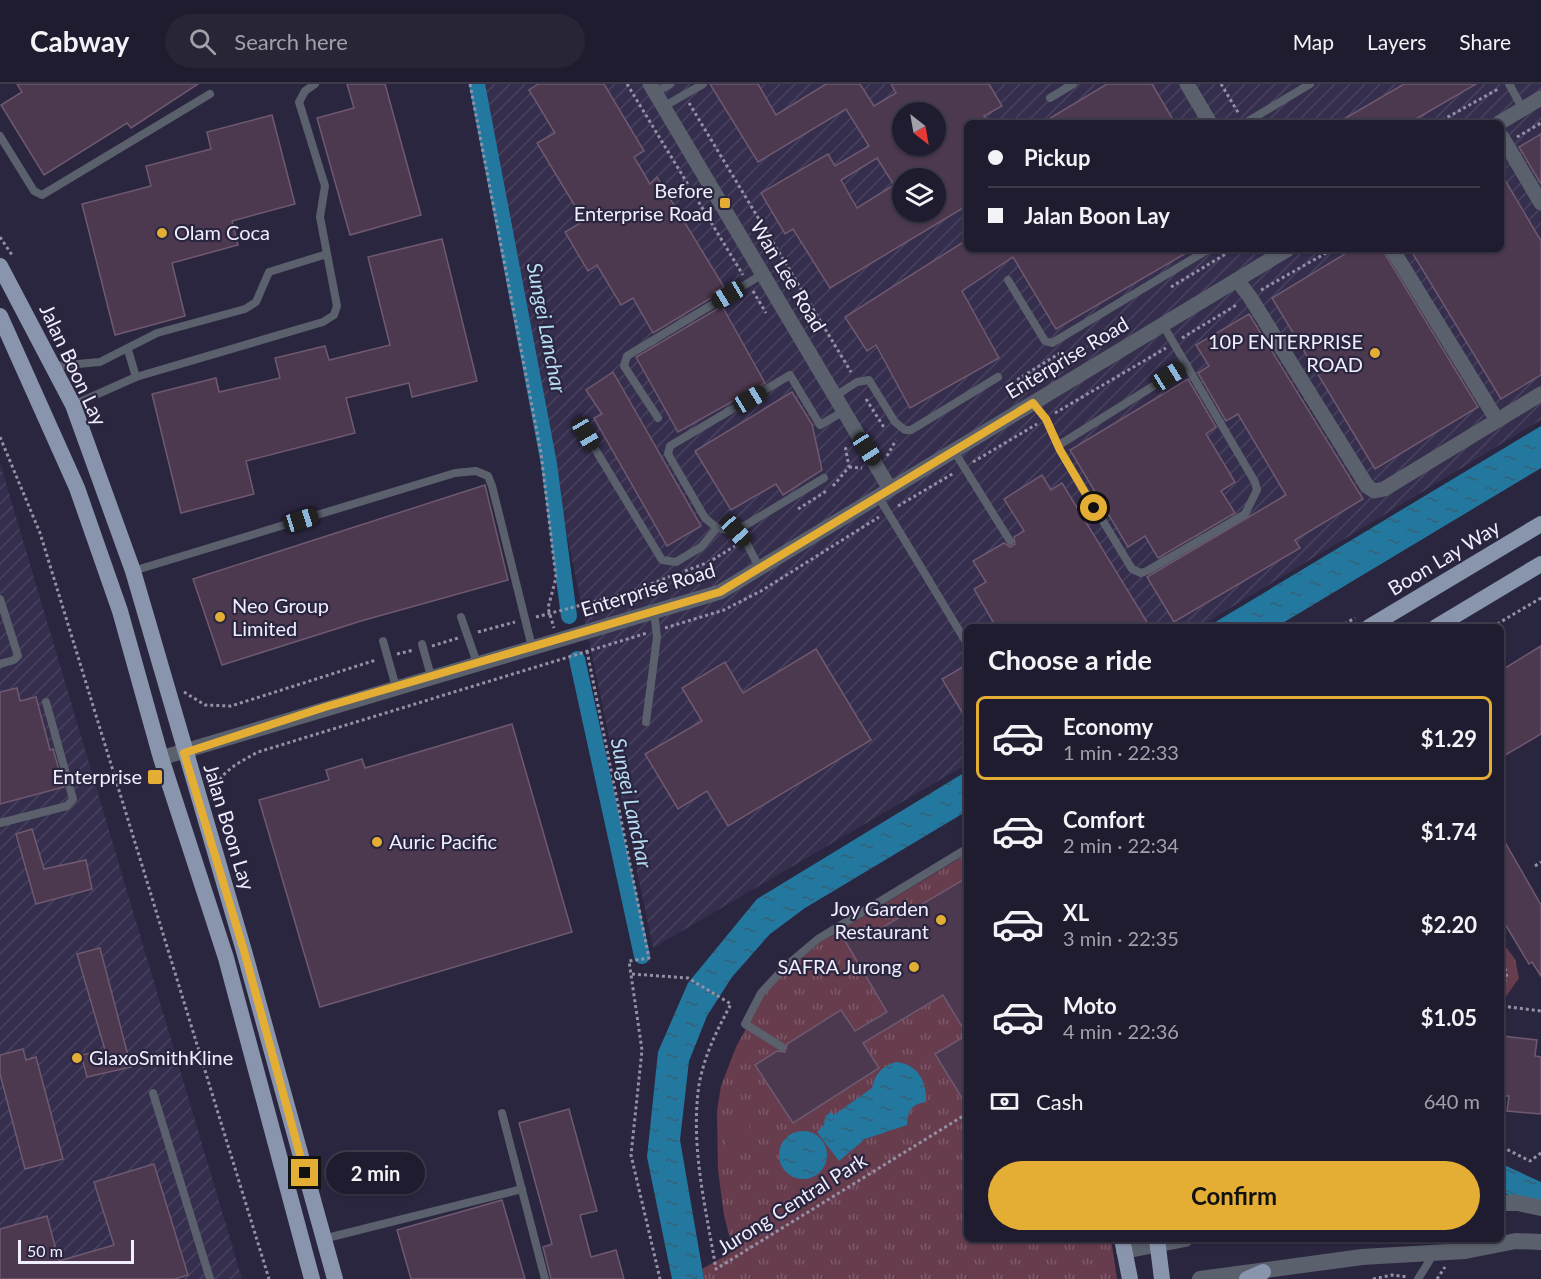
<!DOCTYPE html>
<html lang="en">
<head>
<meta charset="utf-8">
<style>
	body { margin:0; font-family:Lato,sans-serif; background:#282537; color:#f1f3f6; height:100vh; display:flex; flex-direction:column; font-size:22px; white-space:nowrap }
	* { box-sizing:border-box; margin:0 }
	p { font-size:20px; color:#a2a1aa }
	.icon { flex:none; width:33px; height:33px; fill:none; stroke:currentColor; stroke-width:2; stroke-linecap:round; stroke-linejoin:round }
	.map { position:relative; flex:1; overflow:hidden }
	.side { position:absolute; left:964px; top:540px; width:540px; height:618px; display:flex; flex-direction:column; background:#201c2f; border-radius:9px; box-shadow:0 2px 4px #0004,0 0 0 2px #3d3a4b }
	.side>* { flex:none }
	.banner { position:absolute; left:964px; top:36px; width:540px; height:132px; border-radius:9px; box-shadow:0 2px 4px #0004,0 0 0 2px #3d3a4b; display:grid; align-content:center; height:132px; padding:0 24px; background:#201c2f }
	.needle { width:39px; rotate:149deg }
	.controls { position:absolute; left:892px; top:18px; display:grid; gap:12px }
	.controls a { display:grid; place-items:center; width:54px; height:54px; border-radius:50%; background:#201c2f; box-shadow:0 2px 4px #0004,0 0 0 2px #3d3a4b; font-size:30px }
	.scale { position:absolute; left:18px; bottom:15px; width:116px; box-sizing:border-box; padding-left:6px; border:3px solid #f0edfe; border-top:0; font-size:16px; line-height:21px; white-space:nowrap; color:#f0edfe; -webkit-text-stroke:4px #2b263f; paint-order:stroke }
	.end { position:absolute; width:27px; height:27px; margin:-14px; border:8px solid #e4ae35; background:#111; box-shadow:0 0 0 3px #111 }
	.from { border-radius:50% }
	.bubble { position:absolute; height:42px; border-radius:21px; background:#201c2f; box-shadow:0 2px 4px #0004,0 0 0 2px #3d3a4b; font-size:20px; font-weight:700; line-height:42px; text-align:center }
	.car { position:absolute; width:18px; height:36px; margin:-18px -9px; border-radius:8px; box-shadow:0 0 4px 2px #0007; background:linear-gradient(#222 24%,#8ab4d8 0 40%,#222 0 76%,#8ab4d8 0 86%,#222 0) }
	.banner b { display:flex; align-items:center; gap:21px; height:57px; font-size:22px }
	.banner b+b { border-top:2px solid #3d3a4b }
	.banner i { width:15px; height:15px; background:#f1f3f6 }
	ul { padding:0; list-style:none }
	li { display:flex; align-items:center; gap:18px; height:84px; margin:0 12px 9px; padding:0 12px; border:3px solid transparent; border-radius:9px }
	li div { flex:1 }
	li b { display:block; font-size:22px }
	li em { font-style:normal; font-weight:700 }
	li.current { border-color:#e4ae35 }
	li>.icon { width:54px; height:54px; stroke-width:1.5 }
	h2 { padding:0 24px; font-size:27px; line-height:72px }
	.pay { display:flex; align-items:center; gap:15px; height:66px; padding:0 24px; font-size:22px }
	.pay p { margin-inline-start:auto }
	.button { display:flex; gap:12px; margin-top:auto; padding:12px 24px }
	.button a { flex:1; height:69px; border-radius:36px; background:#e4ae35; color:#111; font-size:24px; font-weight:700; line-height:69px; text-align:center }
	header { display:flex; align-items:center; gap:36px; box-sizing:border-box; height:84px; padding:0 30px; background:#201c2f; border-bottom:2px solid #3d3a4b }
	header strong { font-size:28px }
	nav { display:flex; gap:33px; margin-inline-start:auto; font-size:21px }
	.search { width:420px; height:54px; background:#282537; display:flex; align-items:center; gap:15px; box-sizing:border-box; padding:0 21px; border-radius:33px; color:#a2a1aa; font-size:22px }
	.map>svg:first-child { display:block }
</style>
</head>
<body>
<header>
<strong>Cabway</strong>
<div class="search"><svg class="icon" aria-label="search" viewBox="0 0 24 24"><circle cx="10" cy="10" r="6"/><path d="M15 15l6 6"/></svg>Search here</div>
<nav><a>Map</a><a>Layers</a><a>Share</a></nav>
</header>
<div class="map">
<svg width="1541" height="1195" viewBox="0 0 1541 1195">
	<defs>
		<pattern id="industrial-furrows" width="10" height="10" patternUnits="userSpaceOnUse" patternTransform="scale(1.5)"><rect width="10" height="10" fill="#352e4d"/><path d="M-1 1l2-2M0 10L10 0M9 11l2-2" fill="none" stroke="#49425f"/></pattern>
		<pattern id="grass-tufts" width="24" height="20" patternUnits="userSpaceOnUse" patternTransform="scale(1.5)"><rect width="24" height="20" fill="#673d4e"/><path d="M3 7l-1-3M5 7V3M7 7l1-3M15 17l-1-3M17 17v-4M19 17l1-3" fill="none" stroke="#7d5969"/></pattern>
		<pattern id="water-ripples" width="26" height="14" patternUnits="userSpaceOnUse" patternTransform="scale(1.5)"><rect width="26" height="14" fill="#2378a0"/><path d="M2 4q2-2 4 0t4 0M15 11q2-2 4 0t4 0" fill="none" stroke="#366076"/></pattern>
	</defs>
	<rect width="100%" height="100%" fill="#2b263f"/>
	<g fill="url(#industrial-furrows)" fill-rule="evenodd">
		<path d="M473 0H1541V336L1199 543H968L967 680 653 864ZM903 28H936V62H903ZM968 39H1502V165H968ZM903 94H936V128H903Z"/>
		<polygon points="0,379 242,1195 0,1195"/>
	</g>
	<g fill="url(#grass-tufts)">
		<polygon points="967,770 968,1155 1111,1155 1117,1195 704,1195 702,1185 733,1167 724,1131 718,1086 717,1027 721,1002 736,963 764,911 790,883 821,858"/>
		<polygon points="1502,858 1515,875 1519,894 1502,918"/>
	</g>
	<polygon fill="#673d4e" points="725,1032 749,1032 750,1063 726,1064"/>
	<g fill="url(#water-ripples)">
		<polygon points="1541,342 1541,384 1276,543 1207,543"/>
		<polygon points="967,687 967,727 805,824 770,850 732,893 707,932 689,977 680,1056 704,1195 672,1195 647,1073 658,968 688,899 757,815"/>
		<path d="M896 978C918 980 927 998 926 1018 912 1020 908 1026 907 1041L865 1055 839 1077 817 1048 824 1041 825 1033 831 1028 834 1031 872 1004C875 990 882 982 896 978Z"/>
		<circle cx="803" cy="1071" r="24"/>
		<polygon points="1502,1080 1541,1098 1541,1125 1502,1108"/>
	</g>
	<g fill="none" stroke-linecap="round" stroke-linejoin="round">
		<g stroke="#2378a0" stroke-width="16">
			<polyline points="477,0 549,380 569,532"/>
			<polyline points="577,575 642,872"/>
		</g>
	</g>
	<g fill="#4d394f" stroke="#6e5970" stroke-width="1.5" fill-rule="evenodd">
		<polygon points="17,0 198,0 131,44 127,39 44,91 1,21 22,8"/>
		<polygon points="347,0 385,0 421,131 350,151 317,34 354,24"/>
		<polygon points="538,0 604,0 644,67 634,73 650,100 657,93 724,203 714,208 716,211 653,249 633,214 621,221 597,181 588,187 565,148 584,137 537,59 555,49 529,6"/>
		<path d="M710 0H758L776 31 826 0H860L874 22 896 9 891 0H989L1002 22 984 32 989 39H968V121L830 204 793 145 785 150 761 109 828 70 835 82 869 62 846 25 758 78ZM903 28H936V62H903ZM877 74 894 101 857 124 841 96ZM903 94H936V128H903Z"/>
		<polygon points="1107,0 1152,0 1175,39 1042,39"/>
		<polygon points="1404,0 1476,0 1409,39 1337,39"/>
		<polygon points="272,31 295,120 232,137 238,161 172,179 185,232 115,251 82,120 151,102 146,82 211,65 207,48"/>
		<polygon points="1541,50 1541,100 1519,63"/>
		<polygon points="1502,91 1541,157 1541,291 1501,315 1410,165 1502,165"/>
		<polygon points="442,155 477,297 412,313 409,299 346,314 355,349 246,377 254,410 181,429 152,310 216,294 219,308 280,294 275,274 325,262 329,276 390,261 368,173"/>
		<polygon points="968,155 968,165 1193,165 1056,245 1013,173 962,207 999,274 910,324 876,261 867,267 845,233"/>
		<polygon points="1353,165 1382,165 1478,323 1375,385 1272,214"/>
		<polygon points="722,222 765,299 678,348 636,273"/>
		<polygon points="1249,230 1363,415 1295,456 1300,464 1174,538 1147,493 1286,411 1238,330 1226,337 1198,289 1209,282 1196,261"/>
		<polygon points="613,288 701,442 667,462 594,334 602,330 586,306"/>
		<polygon points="1188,295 1216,343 1206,350 1235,398 1221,407 1235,429 1158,474 1145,452 1128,463 1070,366"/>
		<polygon points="792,308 812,340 822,386 783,411 776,400 731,426 695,367"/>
		<polygon points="1042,391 1051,406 1062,399 1150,543 996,543 974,505 986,498 973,477 1004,459 1010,463 1015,460 1014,453 1024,447 1004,415"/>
		<polygon points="485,401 508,496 361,537 222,581 193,495"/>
		<polygon points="1541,562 1541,650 1502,673 1502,586"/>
		<polygon points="816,565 871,656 728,742 707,707 678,725 645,670 702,637 682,604 725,578 743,609"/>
		<polygon points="968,580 968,638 942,595"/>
		<polygon points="17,604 20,617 36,613 50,666 53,665 64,703 0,720 0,608"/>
		<polygon points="512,640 572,848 320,923 259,716 329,696 326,686 362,675 365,684"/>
		<polygon points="32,745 44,785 86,776 92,805 36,820 16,750"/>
		<polygon points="1502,753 1541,821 1541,892 1532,878 1529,880 1502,835"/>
		<polygon points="968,793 968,1024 935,970 967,951 943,911 863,959 879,984 793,1039 755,981 777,967 785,968 787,960 841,926 855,947 887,928 844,855 868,841 873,849"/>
		<polygon points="100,864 131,983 87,993 81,971 105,966 77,870"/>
		<polygon points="1502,952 1537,956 1535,972 1541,973 1541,1030 1507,1027 1509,1012 1502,1012"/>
		<polygon points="23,965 26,976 36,973 63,1075 25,1085 0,990 0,971"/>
		<polygon points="569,1025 597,1127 580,1131 591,1173 616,1166 624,1195 551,1195 543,1163 552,1160 519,1039"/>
		<polygon points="154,1080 188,1191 175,1195 0,1195 0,1145 47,1132 59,1177 114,1161 94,1098"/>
		<polygon points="502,1116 525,1195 411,1195 397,1146"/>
	</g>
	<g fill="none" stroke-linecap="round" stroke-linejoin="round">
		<g stroke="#9490a5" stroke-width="3" stroke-dasharray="3 3" stroke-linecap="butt">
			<polyline points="470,0 541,369 556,494 548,524 554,544"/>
			<polyline points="627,0 743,191"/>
			<polyline points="1221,0 1239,30"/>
			<polyline points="689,19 851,288"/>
			<polyline points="1437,39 1500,4"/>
			<polyline points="1517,53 1541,39"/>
			<polyline points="0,153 12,171"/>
			<polyline points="1171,203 1234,165"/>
			<polyline points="1261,206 1333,165"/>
			<polyline points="753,207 766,229"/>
			<polyline points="1182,254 1238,220"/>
			<polyline points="1007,302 1060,269"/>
			<polyline points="866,315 885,345"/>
			<polyline points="1055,329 1166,264"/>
			<polyline points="0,353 40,449 269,1195"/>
			<polyline points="887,372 896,356"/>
			<polyline points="973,378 1037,340"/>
			<polyline points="849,383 862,384"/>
			<polyline points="833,402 849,383 845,361"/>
			<polyline points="898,422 954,389"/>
			<polyline points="798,425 828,406"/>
			<polyline points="685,487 709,478 735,462"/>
			<polyline points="536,533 631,508 676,490"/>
			<polyline points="1339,543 1355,534"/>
			<polyline points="1492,543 1541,514"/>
			<polyline points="665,544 724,526 761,507 879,433"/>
			<polyline points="478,548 515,538"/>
			<polyline points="432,562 458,554"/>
			<polyline points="587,567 649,874 629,877 642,966 631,1071 660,1195"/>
			<polyline points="397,570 414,566"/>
			<polyline points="184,608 205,621 231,622 376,576"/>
			<path d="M214 706C221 687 240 678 258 668L647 549"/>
			<polyline points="1535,782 1541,778"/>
			<polyline points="1502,879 1507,889 1502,908"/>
			<path d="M632 890 688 894 731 920C717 946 704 972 699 1001 690 1062 706 1125 716 1185L968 1029"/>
			<polyline points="1502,922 1541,927"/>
			<polyline points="1502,1063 1530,1077 1541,1069"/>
			<polyline points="1373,1195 1392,1191 1408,1193"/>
			<polyline points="1437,1195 1445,1183"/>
		</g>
		<g stroke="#5a606c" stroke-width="8">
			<polyline points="1509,0 1523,25"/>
			<polyline points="655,9 670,0"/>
			<polyline points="1050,14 1073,0"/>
			<polyline points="663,23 703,0"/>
			<polyline points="1245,39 1310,0"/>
			<polyline points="0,52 34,107 42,111 210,10"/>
			<polyline points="1008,196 1045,257 1052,259 1209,165"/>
			<polyline points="128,266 136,293"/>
			<polyline points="55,282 100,278 157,249 245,225 256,218 269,188 327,170"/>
			<polyline points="835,312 857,298 869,296 895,338 905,346 911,346 998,293"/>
			<polyline points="1033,319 1046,335 1060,366 1132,485 1141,489 1147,487 1245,430 1257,406 1255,398 1163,241"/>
			<polyline points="73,321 136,293 323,238 334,231 337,222 320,133 325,102 299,18 305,7 315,0"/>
			<polyline points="658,334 624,282 627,272 763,190"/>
			<polyline points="586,350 662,476 676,478 701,463 717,444"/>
			<polyline points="1059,361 1187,281"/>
			<polyline points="954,367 1010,457"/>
			<polyline points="878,412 966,558"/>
			<polyline points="736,447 824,394"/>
			<polyline points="760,485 745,456 736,447 717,444 705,434 668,370 670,362 790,291 820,341 844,327"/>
			<polyline points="133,487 455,389 476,387 488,392 492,402 532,563"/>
			<polyline points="0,515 18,572 14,576 0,580"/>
			<polyline points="461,533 477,579"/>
			<polyline points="383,557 396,603"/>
			<polyline points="422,560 431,592"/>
			<polyline points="646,638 657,553 654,528"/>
			<polyline points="0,739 67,722 73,715 46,618"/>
			<polyline points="782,963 745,940 761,909 787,881 818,855 968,764"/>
			<polyline points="153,1009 210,1195"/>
			<polyline points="502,1029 545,1195"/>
			<polyline points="323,1155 522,1105"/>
			<polyline points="1418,1195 1433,1171"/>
		</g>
		<g stroke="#5a606c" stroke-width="15">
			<polyline points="650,0 890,405"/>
			<polyline points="1187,0 1210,39"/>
			<polyline points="1499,39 1541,14"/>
			<polyline points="1502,53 1541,119"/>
			<polyline points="1392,165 1497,336"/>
			<polyline points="1237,196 1250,213 1367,402 1374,407 1384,405 1541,310"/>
			<polyline points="161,674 720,508 1288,165"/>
		</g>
		<g stroke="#5a606c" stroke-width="16">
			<polyline points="1502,1119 1518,1119 1541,1124"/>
			<polyline points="1124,1167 1185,1155"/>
			<polyline points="1200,1195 1362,1173 1465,1167 1516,1157 1541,1158"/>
		</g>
		<g stroke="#8895ad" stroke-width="16">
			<polyline points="0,182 73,321 133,487 244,867 335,1195"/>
			<polyline points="0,232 77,404 120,527 161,674 226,874 312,1195"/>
			<polyline points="1369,543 1541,440"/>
			<polyline points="1436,543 1541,480"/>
			<polyline points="1122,1155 1130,1195"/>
			<polyline points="1157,1155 1162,1195"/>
			<polyline points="1247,1195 1263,1188"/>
		</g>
	</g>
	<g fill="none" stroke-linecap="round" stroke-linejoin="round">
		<polyline stroke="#e4ae35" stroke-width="8" points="305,1089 244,867 184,669 325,623 720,508 1033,319 1046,335 1060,366 1094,424"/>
	</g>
	<g fill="#e4ae35" stroke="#2b263f" stroke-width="2">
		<rect x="719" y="113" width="12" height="12" rx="3"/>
		<circle cx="162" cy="149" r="6"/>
		<circle cx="1375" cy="269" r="6"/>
		<circle cx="220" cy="533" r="6"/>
		<rect x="147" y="685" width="16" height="16" rx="3"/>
		<circle cx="377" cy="758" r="6"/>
		<circle cx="941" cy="836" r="6"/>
		<circle cx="914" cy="883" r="6"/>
		<circle cx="77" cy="974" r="6"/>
	</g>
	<g text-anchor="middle" stroke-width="4.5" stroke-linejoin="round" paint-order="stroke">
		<g font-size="20" fill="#f0edfe" stroke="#2b263f" text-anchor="end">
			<text x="713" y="114">Before<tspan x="713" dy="23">Enterprise Road</tspan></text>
			<text x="174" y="156" text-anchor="start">Olam Coca</text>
			<text x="1363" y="265">10P ENTERPRISE<tspan x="1363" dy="23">ROAD</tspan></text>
			<text x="232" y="529" text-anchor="start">Neo Group<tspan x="232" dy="23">Limited</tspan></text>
			<text x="142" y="700">Enterprise</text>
			<text x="389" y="765" text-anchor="start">Auric Pacific</text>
			<text x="929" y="832">Joy Garden<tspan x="929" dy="23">Restaurant</tspan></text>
			<text x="902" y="890">SAFRA Jurong</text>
			<text x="89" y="981" text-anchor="start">GlaxoSmithKline</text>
		</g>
		<g font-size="20" fill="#f0edfe" stroke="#2b263f">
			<text transform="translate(788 192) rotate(59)" y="7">Wan Lee Road</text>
			<text transform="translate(1067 274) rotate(-31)" y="7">Enterprise Road</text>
			<text transform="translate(73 281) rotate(65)" y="7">Jalan Boon Lay</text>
			<text transform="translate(1444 474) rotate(-31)" y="7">Boon Lay Way</text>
			<text transform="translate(648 506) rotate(-17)" y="7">Enterprise Road</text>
			<text transform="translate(229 743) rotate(73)" y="7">Jalan Boon Lay</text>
			<text transform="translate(792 1120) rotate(-32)" y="7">Jurong Central Park</text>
		</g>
		<g font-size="21" font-style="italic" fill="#b5dcf2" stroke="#2b263f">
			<text transform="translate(546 244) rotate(79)" y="7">Sungei Lanchar</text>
			<text transform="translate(631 719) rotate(78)" y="7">Sungei Lanchar</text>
		</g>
	</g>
</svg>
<div class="controls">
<a><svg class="needle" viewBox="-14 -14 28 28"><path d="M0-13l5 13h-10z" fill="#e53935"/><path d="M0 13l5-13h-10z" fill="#a2a1aa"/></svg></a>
<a><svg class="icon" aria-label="layers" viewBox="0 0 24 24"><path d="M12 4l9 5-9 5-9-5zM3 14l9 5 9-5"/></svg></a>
</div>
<div class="scale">50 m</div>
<i class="end from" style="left:1094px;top:424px"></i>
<i class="end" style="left:305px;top:1089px"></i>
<div class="bubble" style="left:326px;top:1068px;width:99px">2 min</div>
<i class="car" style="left:728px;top:211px;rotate:239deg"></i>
<i class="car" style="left:1169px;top:292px;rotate:58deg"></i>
<i class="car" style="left:750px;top:315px;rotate:59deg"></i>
<i class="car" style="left:586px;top:350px;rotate:150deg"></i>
<i class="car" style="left:867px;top:365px;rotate:147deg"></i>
<i class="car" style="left:301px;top:436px;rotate:73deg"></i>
<i class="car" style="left:736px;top:447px;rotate:138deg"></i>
<div class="banner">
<b><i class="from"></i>Pickup</b>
<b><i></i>Jalan Boon Lay</b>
</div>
<section class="side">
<h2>Choose a ride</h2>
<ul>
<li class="current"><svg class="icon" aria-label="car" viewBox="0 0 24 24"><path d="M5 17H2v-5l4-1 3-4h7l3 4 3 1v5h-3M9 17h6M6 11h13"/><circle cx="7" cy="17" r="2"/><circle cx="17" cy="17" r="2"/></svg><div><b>Economy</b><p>1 min · 22:33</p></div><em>$1.29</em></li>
<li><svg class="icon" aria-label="car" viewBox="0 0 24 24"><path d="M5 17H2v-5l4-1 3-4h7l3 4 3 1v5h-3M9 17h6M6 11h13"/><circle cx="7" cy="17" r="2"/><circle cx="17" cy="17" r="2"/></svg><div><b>Comfort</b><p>2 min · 22:34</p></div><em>$1.74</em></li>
<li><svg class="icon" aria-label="car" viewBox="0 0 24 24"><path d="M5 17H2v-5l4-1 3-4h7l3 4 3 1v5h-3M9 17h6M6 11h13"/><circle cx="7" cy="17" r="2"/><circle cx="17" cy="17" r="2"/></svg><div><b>XL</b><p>3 min · 22:35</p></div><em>$2.20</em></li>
<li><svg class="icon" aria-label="car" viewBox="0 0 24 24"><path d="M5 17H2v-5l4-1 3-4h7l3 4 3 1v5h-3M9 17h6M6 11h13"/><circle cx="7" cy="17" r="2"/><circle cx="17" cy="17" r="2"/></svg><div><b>Moto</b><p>4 min · 22:36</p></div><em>$1.05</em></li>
</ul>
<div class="pay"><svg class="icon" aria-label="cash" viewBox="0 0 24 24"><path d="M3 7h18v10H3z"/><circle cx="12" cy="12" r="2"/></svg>Cash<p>640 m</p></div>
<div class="button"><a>Confirm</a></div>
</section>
</div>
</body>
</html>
